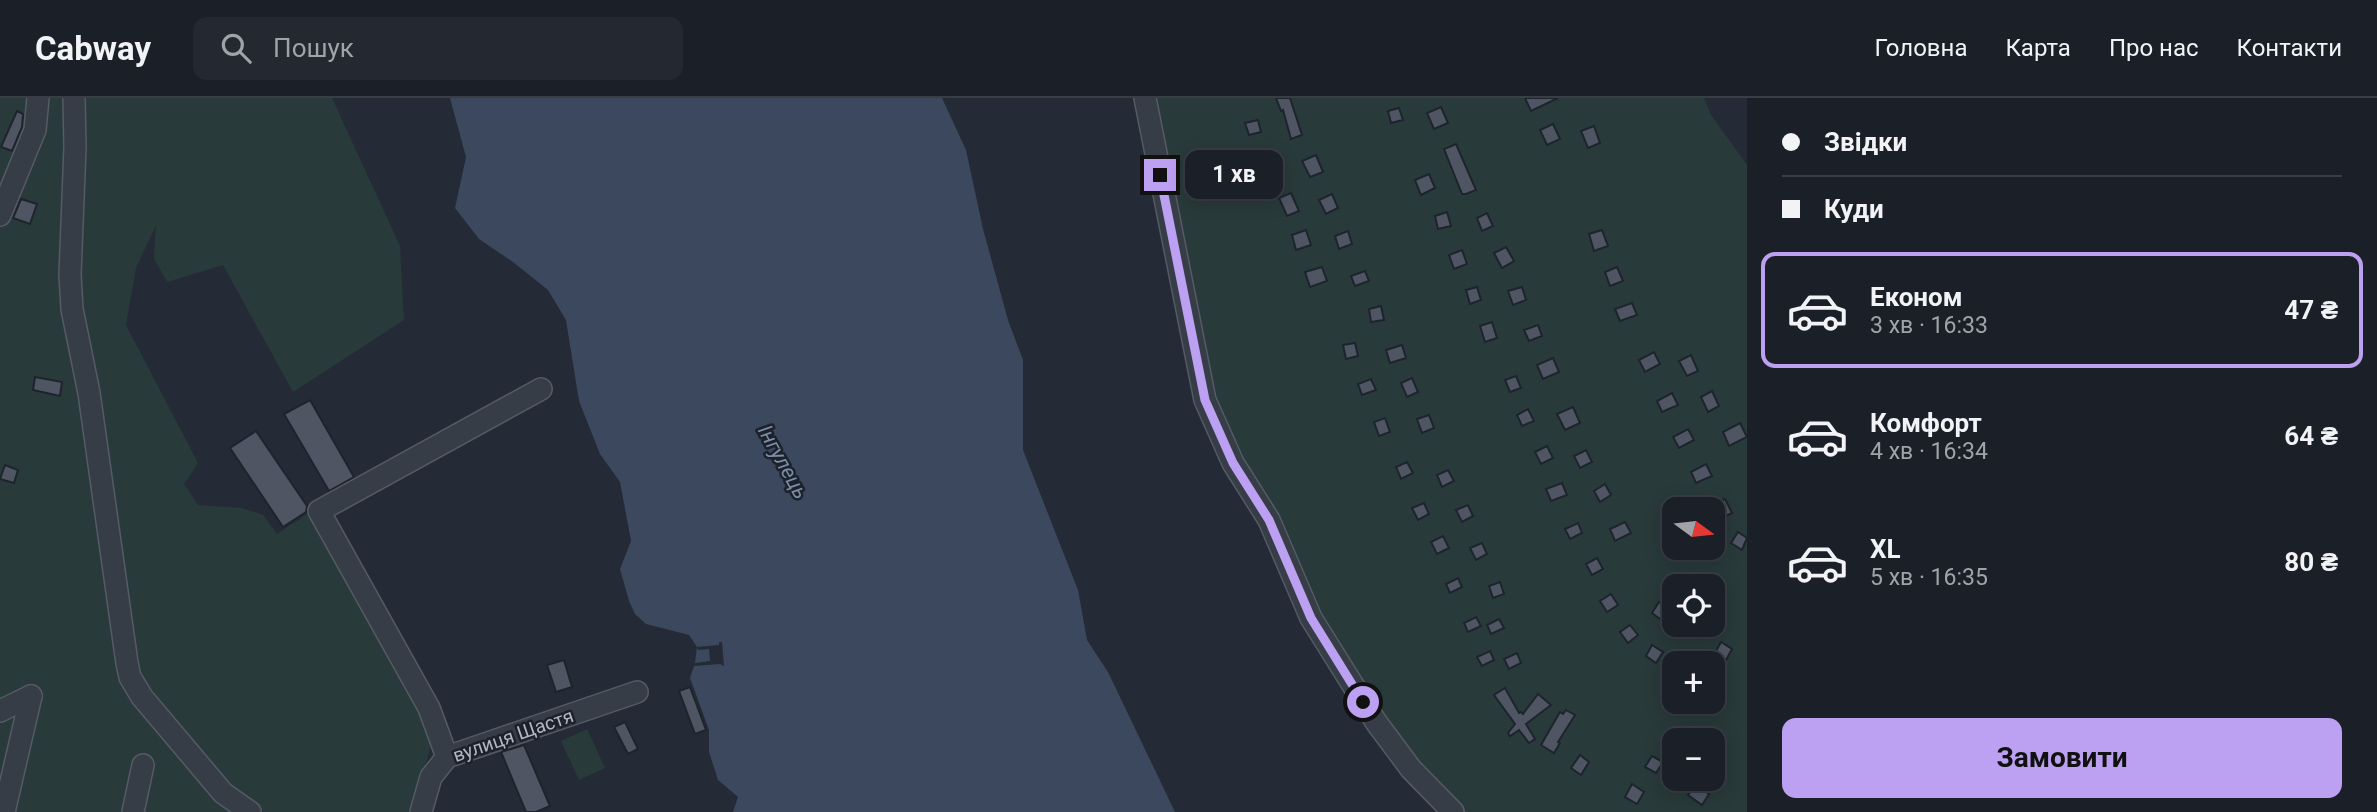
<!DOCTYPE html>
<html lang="uk">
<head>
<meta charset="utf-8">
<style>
	body { margin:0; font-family:Roboto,sans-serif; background:#242830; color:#f1f3f6; height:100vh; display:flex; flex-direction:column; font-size:26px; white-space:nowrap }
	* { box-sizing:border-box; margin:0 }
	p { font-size:23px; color:#a0a3a8 }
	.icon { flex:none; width:38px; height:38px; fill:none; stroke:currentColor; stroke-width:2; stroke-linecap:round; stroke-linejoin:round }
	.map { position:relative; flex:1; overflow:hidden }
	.details { display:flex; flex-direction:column; background:#1b2028; width:630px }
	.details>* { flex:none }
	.top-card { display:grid; align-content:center; height:154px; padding:0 35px; background:#1b2028 }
	.needle { width:46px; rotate:105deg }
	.buttons { position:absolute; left:1662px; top:399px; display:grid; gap:14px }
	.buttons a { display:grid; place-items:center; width:63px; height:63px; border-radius:14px; background:#1b2028; box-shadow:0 4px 18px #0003,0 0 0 2px #393e45; font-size:35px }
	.end { position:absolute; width:32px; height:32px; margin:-16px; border:9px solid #bca0f2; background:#111; box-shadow:0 0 0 4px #111 }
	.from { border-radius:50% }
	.bubble { position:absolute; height:49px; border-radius:14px; background:#1b2028; box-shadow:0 4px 18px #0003,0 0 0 2px #393e45; font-size:23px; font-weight:700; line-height:49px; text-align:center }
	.top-card b { display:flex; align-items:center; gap:24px; height:66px; font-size:26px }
	.top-card b+b { border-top:2px solid #393e45 }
	.top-card i { width:18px; height:18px; background:#f1f3f6 }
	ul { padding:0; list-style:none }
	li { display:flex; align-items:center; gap:21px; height:116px; margin:0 14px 10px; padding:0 21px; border:4px solid transparent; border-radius:14px }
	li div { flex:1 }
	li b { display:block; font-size:26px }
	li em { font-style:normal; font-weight:700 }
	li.on { border-color:#bca0f2 }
	li>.icon { width:63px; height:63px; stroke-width:1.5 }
	.primary-button { display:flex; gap:14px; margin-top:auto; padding:14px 35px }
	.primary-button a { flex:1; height:80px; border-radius:14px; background:#bca0f2; color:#111; font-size:28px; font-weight:700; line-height:80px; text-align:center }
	header { display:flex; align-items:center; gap:42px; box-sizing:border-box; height:98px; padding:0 35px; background:#1b2028; border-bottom:2px solid #393e45 }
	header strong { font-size:33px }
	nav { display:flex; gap:38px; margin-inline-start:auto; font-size:24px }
	.search { width:490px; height:63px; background:#242830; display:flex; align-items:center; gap:18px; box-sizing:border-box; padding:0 24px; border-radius:14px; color:#a0a3a8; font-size:26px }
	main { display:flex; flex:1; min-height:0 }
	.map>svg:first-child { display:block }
</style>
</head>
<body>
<header>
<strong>Cabway</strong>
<div class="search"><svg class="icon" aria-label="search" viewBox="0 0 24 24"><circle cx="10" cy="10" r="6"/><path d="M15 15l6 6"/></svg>Пошук</div>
<nav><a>Головна</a><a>Карта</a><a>Про нас</a><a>Контакти</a></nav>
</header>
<main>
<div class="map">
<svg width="1747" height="714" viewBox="0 0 1747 714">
	<rect width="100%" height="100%" fill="#242b36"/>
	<g fill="#293a3b" fill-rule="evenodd">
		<path d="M0 0H332L400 148 404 222 293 294 223 167 167 184 154 160 156 127 136 170 126 227 198 365 184 386 198 407 242 410 263 417 277 436 309 415 423 615C435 643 431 648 423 675 420 688 417 701 415 714H264L251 707 227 688 137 580 83 233 70 23 82 296 120 569 239 714H0Z"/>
		<path d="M1145 0H1704L1711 17 1747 67V714H1453L1376 624 1205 302ZM1675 411H1713V450H1675ZM1675 488H1713V527H1675ZM1675 565H1713V604H1675ZM1675 642H1713V681H1675Z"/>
		<polygon points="587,631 605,670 579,682 561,643"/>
	</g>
	<polygon fill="#3b485d" points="450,0 942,0 966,52 983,131 1008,222 1023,262 1023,352 1078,492 1087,542 1108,574 1175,714 733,714 738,699 718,682 709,654 709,632 690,580 695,565 697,549 689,537 646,526 635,516 629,503 620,471 631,443 620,384 600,356 579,303 566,222 548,192 513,164 479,141 455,110 466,59"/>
	<polygon fill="#242b36" points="719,544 722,544 724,568 720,566 694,568 695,565 710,563 709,551 698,552 697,549 719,547"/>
	<g fill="#4f5563" stroke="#1e242d" stroke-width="2">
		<polygon points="1276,0 1290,0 1302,37 1291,41 1283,12 1281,13"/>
		<polygon points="1525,0 1558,0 1531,13"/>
		<polygon points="1441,9 1448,25 1434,31 1427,15"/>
		<polygon points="1399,10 1403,22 1391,25 1388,13"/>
		<polygon points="17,13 23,16 22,29 12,53 1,49"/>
		<polygon points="1258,22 1261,34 1249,37 1245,25"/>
		<polygon points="1553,26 1560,41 1547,47 1540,32"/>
		<polygon points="1594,28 1600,45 1588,50 1581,33"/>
		<polygon points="1456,46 1476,92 1466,96 1462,96 1444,51"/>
		<polygon points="1316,57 1323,74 1310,79 1302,63"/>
		<polygon points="1274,58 1279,72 1265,78 1259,64"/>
		<polygon points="1429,76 1435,90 1421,97 1415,82"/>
		<polygon points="1291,95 1299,113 1287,118 1279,100"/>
		<polygon points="1332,96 1338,110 1326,116 1319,102"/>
		<polygon points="21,101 37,106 30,126 13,120"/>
		<polygon points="1447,114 1451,128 1438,131 1435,118"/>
		<polygon points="1487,115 1493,128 1482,133 1477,120"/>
		<polygon points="1306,132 1311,147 1296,152 1292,137"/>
		<polygon points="1602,132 1608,148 1594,153 1589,136"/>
		<polygon points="1348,133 1352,146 1339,151 1335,138"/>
		<polygon points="1506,149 1514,163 1502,170 1494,155"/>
		<polygon points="1462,152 1467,166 1454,171 1449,157"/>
		<polygon points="1322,169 1327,183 1310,189 1305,174"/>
		<polygon points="1617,169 1623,183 1610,188 1605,174"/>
		<polygon points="1365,173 1369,183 1355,188 1351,178"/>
		<polygon points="1477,189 1481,202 1470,206 1466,192"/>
		<polygon points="1522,189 1526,202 1513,207 1508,193"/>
		<polygon points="1632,205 1637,217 1620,223 1615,211"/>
		<polygon points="1381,208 1384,222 1371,224 1369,211"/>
		<polygon points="1492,224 1497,240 1485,244 1480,228"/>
		<polygon points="1538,227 1542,238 1529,243 1524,232"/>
		<polygon points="1355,245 1358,258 1346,261 1343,247"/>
		<polygon points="1402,247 1406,260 1390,265 1386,252"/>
		<polygon points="1654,254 1660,266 1645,274 1639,262"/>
		<polygon points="1691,257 1698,273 1687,278 1679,263"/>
		<polygon points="1553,260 1559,274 1543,281 1537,267"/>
		<polygon points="1516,278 1521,290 1510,294 1505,282"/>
		<polygon points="35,279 62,284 60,298 33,292"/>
		<polygon points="1412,280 1418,294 1407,299 1401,285"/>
		<polygon points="1371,281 1376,292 1362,297 1358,286"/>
		<polygon points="1712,293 1719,308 1708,314 1701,299"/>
		<polygon points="1672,295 1678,307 1662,314 1657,303"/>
		<polygon points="310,302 354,379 329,393 284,316"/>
		<polygon points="1573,309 1580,325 1565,332 1557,316"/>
		<polygon points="1528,311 1534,323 1522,328 1517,317"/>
		<polygon points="1429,317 1434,330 1422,335 1417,321"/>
		<polygon points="1385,320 1390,334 1379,338 1374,324"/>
		<polygon points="1740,325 1747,339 1729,348 1723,334"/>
		<polygon points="1688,331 1694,342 1679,350 1673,339"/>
		<polygon points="256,333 307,408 306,414 283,429 230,350"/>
		<polygon points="1547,348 1553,360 1541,366 1535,354"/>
		<polygon points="1586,352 1592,364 1580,370 1574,358"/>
		<polygon points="1407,364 1413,375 1401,381 1396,369"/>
		<polygon points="1706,366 1712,378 1696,385 1691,374"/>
		<polygon points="5,367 18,372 14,385 0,381"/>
		<polygon points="1448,372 1454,383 1442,389 1437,377"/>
		<polygon points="1562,385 1567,397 1551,403 1546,391"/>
		<polygon points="1605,386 1611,397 1600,404 1594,393"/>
		<polygon points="1725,401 1732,415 1713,424 1713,407"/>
		<polygon points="1424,405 1429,416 1418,422 1412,410"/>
		<polygon points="1468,407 1473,418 1462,424 1456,412"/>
		<polygon points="1625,424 1631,435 1615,443 1610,431"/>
		<polygon points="1578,425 1582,435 1570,441 1565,431"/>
		<polygon points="1738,434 1747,440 1742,452 1731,445"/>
		<polygon points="1443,438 1449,450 1437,456 1431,444"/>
		<polygon points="1482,445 1487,456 1476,462 1470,450"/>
		<polygon points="1597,460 1603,471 1592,477 1586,466"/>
		<polygon points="1458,480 1462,489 1450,495 1446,486"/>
		<polygon points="1500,484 1504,496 1493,500 1489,488"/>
		<polygon points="1611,496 1618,507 1607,514 1600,503"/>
		<polygon points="1659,504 1672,512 1660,521 1652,515"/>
		<polygon points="1476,519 1481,528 1468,534 1464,525"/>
		<polygon points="1499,521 1504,530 1491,536 1487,527"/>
		<polygon points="1630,527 1638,537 1628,545 1620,534"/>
		<polygon points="1676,527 1705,527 1697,540"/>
		<polygon points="1721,544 1732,551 1726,562 1715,555"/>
		<polygon points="1652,547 1663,554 1656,565 1646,558"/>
		<polygon points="1490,553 1494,562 1482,568 1477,559"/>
		<polygon points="1517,555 1521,565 1509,571 1504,561"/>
		<polygon points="564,562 572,589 556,594 547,567"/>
		<polygon points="690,589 706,632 695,636 679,593"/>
		<polygon points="1505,590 1519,615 1521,614 1523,616 1538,596 1551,607 1526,626 1535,641 1529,645 1519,632 1510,638 1508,635 1515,626 1494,597"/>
		<polygon points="1566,612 1575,617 1558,644 1560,645 1554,655 1541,647 1560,614 1563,616"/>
		<polygon points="625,624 638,651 628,656 614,629"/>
		<polygon points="524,647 550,708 536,714 526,714 501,654"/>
		<polygon points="1580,657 1589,664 1581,677 1571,670"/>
		<polygon points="1652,658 1663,664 1656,675 1645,669"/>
		<polygon points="1632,686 1644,694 1637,706 1625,699"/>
		<polygon points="1695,687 1709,696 1702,707 1688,697"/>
	</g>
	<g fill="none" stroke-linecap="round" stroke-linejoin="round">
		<g stroke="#555a64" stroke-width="24">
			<g id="minor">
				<polyline points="74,0 75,49 70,177 72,211 89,295 127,565 130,579 142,599 223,695 250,714"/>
				<polyline points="1145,0 1205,302 1233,365 1269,422 1311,520 1376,624 1411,671 1453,714"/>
				<polyline points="0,117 35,32 38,0"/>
				<polyline points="0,613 31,598"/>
				<polyline points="447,659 429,610 319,413 541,291"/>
				<polyline points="4,714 31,598"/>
				<polyline points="133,714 143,667"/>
				<polyline points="421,714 431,679 447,659 637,594"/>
			</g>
		</g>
		<use href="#minor" stroke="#373d47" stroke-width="21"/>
	</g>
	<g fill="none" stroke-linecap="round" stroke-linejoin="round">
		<polyline stroke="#bca0f2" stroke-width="9" points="1160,77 1205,302 1233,365 1269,422 1311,520 1363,604"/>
	</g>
	<g text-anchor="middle" stroke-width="5" stroke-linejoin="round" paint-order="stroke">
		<g font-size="19" fill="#b2b7c3" stroke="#1c222b">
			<text transform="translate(513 637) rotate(-19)" y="7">вулиця Щастя</text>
		</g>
		<g font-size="21" font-style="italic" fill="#7d8ea8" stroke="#1c222b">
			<text transform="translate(783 364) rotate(61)" y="7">Інгулець</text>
		</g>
	</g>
</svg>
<div class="buttons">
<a><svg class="needle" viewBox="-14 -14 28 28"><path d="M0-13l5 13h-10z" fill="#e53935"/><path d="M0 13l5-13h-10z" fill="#a0a3a8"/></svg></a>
<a><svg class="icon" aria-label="locate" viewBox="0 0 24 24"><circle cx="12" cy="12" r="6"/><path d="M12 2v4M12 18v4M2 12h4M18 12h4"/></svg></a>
<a>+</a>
<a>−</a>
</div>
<i class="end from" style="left:1363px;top:604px"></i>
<i class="end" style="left:1160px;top:77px"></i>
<div class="bubble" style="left:1185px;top:52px;width:98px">1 хв</div>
</div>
<section class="details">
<div class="top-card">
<b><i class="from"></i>Звідки</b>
<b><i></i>Куди</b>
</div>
<ul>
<li class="on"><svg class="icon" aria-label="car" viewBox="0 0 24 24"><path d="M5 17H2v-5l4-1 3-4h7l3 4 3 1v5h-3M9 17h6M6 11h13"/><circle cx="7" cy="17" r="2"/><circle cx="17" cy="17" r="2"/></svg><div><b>Економ</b><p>3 хв · 16:33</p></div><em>47 ₴</em></li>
<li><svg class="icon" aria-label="car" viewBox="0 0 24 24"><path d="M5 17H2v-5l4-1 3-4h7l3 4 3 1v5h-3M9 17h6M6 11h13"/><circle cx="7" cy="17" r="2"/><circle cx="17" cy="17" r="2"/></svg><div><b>Комфорт</b><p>4 хв · 16:34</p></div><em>64 ₴</em></li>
<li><svg class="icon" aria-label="car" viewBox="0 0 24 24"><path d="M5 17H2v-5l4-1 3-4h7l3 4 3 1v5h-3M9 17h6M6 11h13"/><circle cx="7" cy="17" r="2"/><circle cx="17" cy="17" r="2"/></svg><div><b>XL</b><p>5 хв · 16:35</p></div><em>80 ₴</em></li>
</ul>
<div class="primary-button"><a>Замовити</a></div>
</section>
</main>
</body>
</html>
